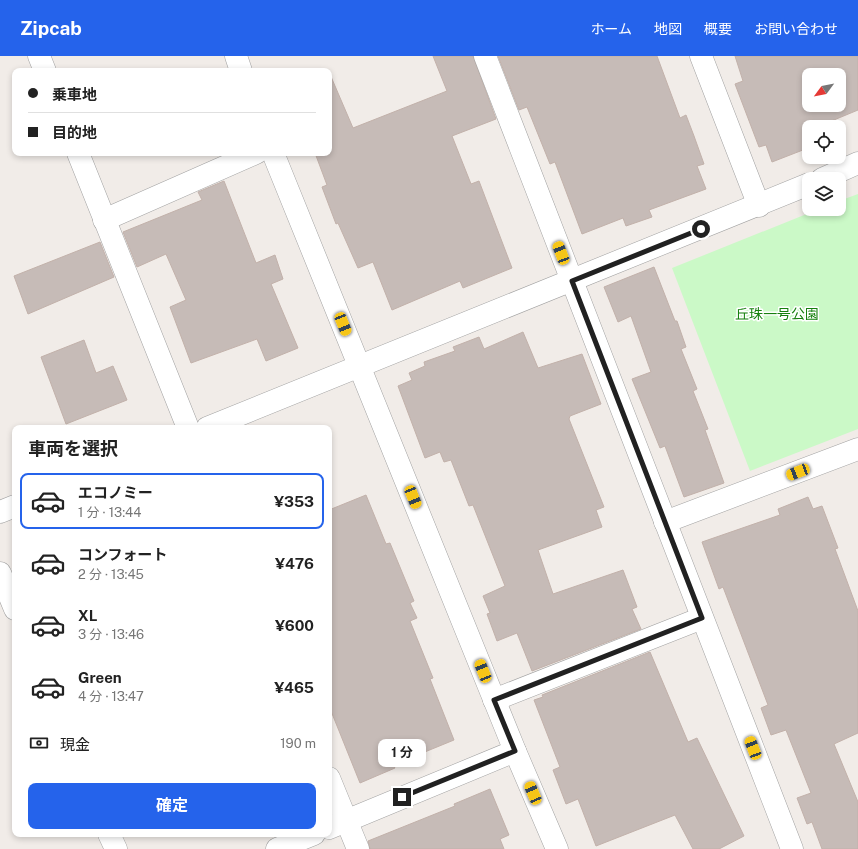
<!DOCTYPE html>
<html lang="ja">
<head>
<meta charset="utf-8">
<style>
	body { margin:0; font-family:"Public Sans","Noto Sans JP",sans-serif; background:#f6f6f6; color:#222; height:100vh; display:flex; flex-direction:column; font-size:15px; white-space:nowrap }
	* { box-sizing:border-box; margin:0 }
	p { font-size:13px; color:#767676 }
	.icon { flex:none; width:22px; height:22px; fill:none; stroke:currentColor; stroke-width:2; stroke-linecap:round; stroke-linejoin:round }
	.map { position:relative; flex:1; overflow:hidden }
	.sheet { position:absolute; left:12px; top:369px; width:320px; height:412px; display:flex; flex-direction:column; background:#fff; border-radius:8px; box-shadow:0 2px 6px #0003 }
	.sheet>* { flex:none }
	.hud { position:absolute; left:12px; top:12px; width:320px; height:88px; border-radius:8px; box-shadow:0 2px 6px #0003; display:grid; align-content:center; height:88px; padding:0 16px; background:#fff }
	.needle { width:26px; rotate:238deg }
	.buttons { position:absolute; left:802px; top:12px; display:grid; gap:8px }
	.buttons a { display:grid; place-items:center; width:44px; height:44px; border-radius:8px; background:#fff; box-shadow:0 2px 6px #0003; font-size:20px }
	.end { position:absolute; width:18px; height:18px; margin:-9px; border:5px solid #212121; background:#fff; box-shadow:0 0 0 2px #fff }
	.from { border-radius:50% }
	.bubble { position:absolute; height:28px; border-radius:8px; background:#fff; box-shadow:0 2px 6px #0003; font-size:13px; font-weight:700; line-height:28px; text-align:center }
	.car { position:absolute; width:12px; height:24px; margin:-12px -6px; border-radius:5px; box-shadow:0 0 3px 1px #0007; background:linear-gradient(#f5c518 24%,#345 0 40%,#f5c518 0 76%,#345 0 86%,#f5c518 0) }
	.hud b { display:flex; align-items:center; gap:14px; height:38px; font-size:15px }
	.hud b+b { border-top:1px solid #e0e0e0 }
	.hud i { width:10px; height:10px; background:#222 }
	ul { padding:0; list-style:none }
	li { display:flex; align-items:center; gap:12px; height:56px; margin:0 8px 6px; padding:0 8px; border:2px solid transparent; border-radius:8px }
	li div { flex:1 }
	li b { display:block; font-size:15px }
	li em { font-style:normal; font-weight:700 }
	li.active { border-color:#2563eb }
	li>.icon { width:36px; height:36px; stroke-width:1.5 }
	h2 { padding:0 16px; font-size:18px; line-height:48px }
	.pay { display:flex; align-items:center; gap:10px; height:44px; padding:0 16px; font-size:15px }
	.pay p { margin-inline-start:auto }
	.cta { display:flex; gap:8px; margin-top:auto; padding:8px 16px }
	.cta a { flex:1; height:46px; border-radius:8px; background:#2563eb; color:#fff; font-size:16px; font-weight:700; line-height:46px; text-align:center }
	header { display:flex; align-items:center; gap:24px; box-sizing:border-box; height:56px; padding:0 20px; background:#2563eb; color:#fff }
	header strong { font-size:19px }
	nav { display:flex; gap:22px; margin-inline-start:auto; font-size:14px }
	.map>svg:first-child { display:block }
</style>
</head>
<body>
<header>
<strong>Zipcab</strong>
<nav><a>ホーム</a><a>地図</a><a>概要</a><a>お問い合わせ</a></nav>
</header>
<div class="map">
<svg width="858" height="793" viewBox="0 0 858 793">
	<rect width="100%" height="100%" fill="#f1ece8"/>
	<polygon fill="#cbf9c7" points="858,138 858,373 750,415 672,212 819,153 839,153 839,145"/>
	<g fill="#c6bbb7" stroke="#c2b1aa" fill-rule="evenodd">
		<polygon points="433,0 473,0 496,63 452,80 471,128 479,125 512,212 463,232 460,225 392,254 373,206 358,212 338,167 336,168 322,131 327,129 315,97 329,97 329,16 353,72 447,35"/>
		<polygon points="498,0 657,0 680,62 686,59 694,80 704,108 697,110 706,133 649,154 652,161 626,170 623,162 582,178 555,106 550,108 527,51 519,54"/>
		<path d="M735 0H858V54L817 71H809V74L803 77 808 92 772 106 766 89 759 91 735 28 743 25ZM809 19H839V49H809Z"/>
		<polygon points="224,125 256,207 275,199 283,223 271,228 298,292 266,305 257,283 191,307 170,251 186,244 166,198 137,211 123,176 202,144 198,136"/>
		<polygon points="100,186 114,221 28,258 14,220"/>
		<polygon points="654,211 675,265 677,265 686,291 681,293 697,333 693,335 708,373 705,374 724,427 684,441 665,390 660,392 632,323 651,316 631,260 618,266 604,231"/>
		<polygon points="523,276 538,312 582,298 601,348 570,360 569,363 604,451 596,454 602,471 538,494 553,538 623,514 637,551 632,553 641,573 532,615 517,577 497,585 487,558 490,557 483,540 505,530 473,449 469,450 451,404 444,406 440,396 425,402 398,330 412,324 409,317 425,310 424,306 455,295 453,291 479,281 484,293"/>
		<polygon points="84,284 96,317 113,310 127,344 66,368 41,301"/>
		<polygon points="366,439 386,488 390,487 414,545 410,547 417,562 410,565 433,622 430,623 454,684 393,709 395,712 360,727 329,650 329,454"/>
		<polygon points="808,441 813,453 822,450 838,492 835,493 858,555 858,677 834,688 858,746 858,793 822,793 812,766 807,768 797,742 811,737 786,674 771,679 761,652 768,649 723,531 719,533 702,486 780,459 778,453"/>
		<polygon points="650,596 688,686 697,682 744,780 719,793 693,793 675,759 596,790 578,743 566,748 553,714 560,711 534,644 543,641 542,639"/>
		<polygon points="490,733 509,779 500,783 504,793 370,793 368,785 455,750 454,748"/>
	</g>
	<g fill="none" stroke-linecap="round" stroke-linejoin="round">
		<g stroke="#a2a2a2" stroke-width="23">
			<g id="minor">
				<polyline points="39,0 45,15"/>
				<polyline points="236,0 241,15"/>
				<polyline points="485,0 792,793"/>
				<polyline points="701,0 759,150"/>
				<polyline points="78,97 188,372"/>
				<polyline points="273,97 515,695 557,793"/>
				<polyline points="822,123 858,107"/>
				<polyline points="104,164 256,97"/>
				<polyline points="207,372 809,128"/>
				<polyline points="0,456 15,450"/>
				<polyline points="665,466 858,393"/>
				<polyline points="0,517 15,553"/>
				<polyline points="494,644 702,562"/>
				<polyline points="329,722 358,793"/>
				<polyline points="329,772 515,695"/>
				<polyline points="109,778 116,793"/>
				<polyline points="277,793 314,778"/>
			</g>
		</g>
		<use href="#minor" stroke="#fff" stroke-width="22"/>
	</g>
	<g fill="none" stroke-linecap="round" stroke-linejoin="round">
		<polyline stroke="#212121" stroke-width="5" points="402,741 515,695 494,644 702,562 572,225 701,173"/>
	</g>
	<g text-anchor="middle" stroke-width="3" stroke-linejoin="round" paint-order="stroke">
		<g font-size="14" fill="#16800e" stroke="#fff">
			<text x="777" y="263">丘珠一号公園</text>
		</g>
	</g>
</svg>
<div class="buttons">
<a><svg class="needle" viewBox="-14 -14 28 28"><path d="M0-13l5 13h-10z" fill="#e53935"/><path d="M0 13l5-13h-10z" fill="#767676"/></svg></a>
<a><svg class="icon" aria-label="locate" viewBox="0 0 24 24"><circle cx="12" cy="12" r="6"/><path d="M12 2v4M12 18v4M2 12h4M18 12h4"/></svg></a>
<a><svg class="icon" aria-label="layers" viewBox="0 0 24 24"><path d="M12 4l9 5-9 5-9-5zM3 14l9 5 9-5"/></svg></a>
</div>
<i class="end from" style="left:701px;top:173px"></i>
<i class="end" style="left:402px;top:741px"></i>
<div class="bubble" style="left:378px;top:683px;width:48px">1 分</div>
<i class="car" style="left:561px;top:197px;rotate:339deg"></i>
<i class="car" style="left:343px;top:268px;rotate:158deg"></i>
<i class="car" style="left:798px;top:416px;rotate:249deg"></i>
<i class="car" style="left:413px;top:441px;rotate:158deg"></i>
<i class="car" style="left:483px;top:615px;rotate:338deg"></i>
<i class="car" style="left:753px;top:692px;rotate:339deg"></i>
<i class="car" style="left:533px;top:737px;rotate:337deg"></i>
<div class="hud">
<b><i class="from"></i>乗車地</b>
<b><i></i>目的地</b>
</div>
<section class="sheet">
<h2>車両を選択</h2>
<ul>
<li class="active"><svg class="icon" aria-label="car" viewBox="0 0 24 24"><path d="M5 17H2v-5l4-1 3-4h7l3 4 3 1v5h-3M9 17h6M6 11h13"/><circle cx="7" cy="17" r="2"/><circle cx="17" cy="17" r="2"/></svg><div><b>エコノミー</b><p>1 分 · 13:44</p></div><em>¥353</em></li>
<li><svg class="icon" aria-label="car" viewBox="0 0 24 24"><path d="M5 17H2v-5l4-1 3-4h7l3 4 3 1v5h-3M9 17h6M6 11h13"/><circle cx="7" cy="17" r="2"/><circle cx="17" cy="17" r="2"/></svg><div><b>コンフォート</b><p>2 分 · 13:45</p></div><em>¥476</em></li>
<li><svg class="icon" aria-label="car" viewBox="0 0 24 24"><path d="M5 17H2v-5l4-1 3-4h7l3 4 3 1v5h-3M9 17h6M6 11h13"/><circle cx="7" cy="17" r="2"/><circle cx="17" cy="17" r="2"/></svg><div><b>XL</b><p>3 分 · 13:46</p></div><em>¥600</em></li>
<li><svg class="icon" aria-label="car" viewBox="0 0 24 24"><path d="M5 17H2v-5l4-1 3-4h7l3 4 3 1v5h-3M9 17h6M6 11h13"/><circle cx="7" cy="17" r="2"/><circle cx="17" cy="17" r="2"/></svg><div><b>Green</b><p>4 分 · 13:47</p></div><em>¥465</em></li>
</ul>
<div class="pay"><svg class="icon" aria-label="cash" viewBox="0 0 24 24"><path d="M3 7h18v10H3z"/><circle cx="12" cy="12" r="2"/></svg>現金<p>190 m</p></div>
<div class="cta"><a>確定</a></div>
</section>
</div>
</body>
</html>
